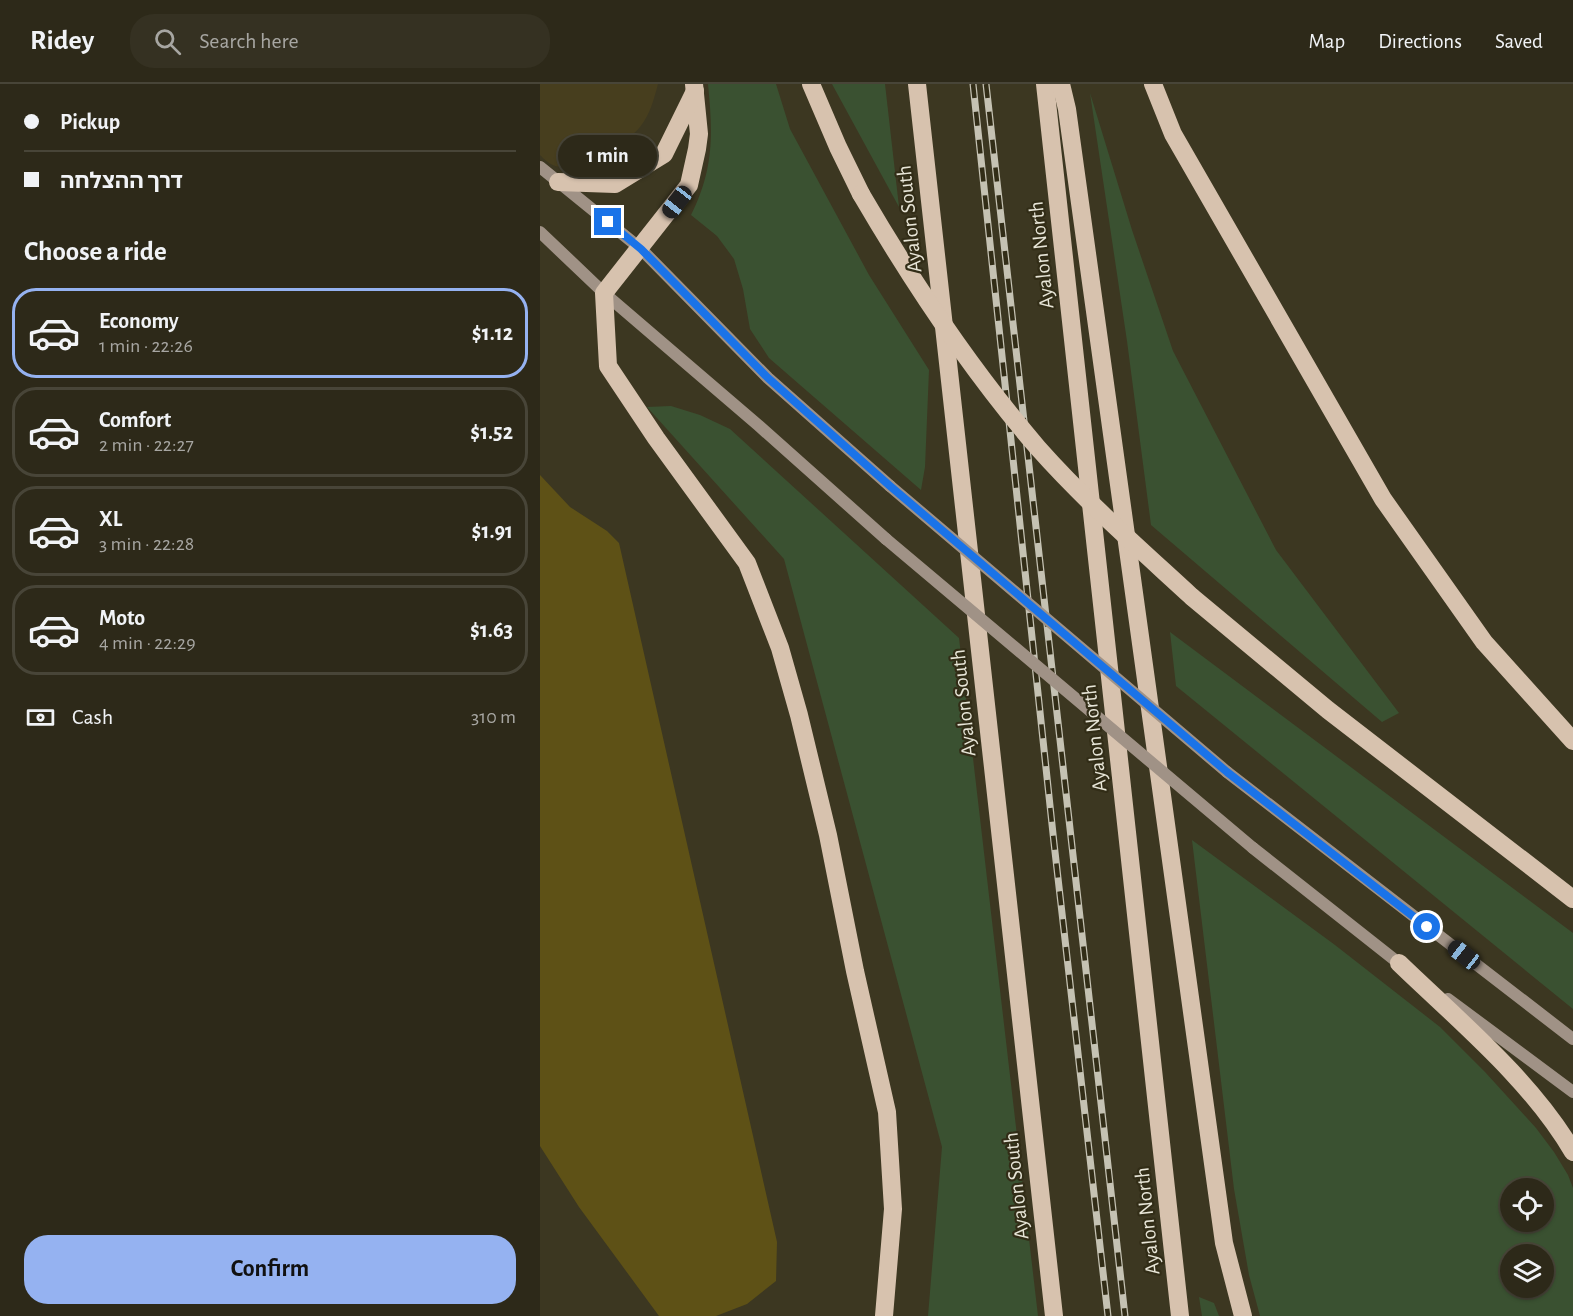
<!DOCTYPE html>
<html lang="en">
<head>
<meta charset="utf-8">
<style>
	body { margin:0; font-family:"Alegreya Sans","Noto Sans Hebrew",sans-serif; background:#353122; color:#f1f3f6; height:100vh; display:flex; flex-direction:column; font-size:22px; white-space:nowrap }
	* { box-sizing:border-box; margin:0 }
	p { font-size:20px; color:#a7a6a2 }
	.icon { flex:none; width:33px; height:33px; fill:none; stroke:currentColor; stroke-width:2; stroke-linecap:round; stroke-linejoin:round }
	.map { position:relative; flex:1; overflow:hidden }
	.details { display:flex; flex-direction:column; background:#2d2919; width:540px }
	.details>* { flex:none }
	.hud { display:grid; align-content:center; height:132px; padding:0 24px; background:#2d2919 }
	.fabs { position:absolute; left:960px; top:1094px; display:grid; gap:12px }
	.fabs a { display:grid; place-items:center; width:54px; height:54px; border-radius:50%; background:#2d2919; box-shadow:0 2px 4px #0004,0 0 0 2px #484538; font-size:30px }
	.end { position:absolute; width:27px; height:27px; margin:-14px; border:8px solid #1a73e8; background:#fff; box-shadow:0 0 0 3px #fff }
	.from { border-radius:50% }
	.bubble { position:absolute; height:42px; border-radius:21px; background:#2d2919; box-shadow:0 2px 4px #0004,0 0 0 2px #484538; font-size:20px; font-weight:700; line-height:42px; text-align:center }
	.car { position:absolute; width:18px; height:36px; margin:-18px -9px; border-radius:8px; box-shadow:0 0 4px 2px #0007; background:linear-gradient(#222 24%,#8ab4d8 0 40%,#222 0 76%,#8ab4d8 0 86%,#222 0) }
	.hud b { display:flex; align-items:center; gap:21px; height:57px; font-size:22px }
	.hud b+b { border-top:2px solid #484538 }
	.hud i { width:15px; height:15px; background:#f1f3f6 }
	ul { padding:0; list-style:none }
	li { display:flex; align-items:center; gap:18px; height:90px; margin:0 12px 9px; padding:0 12px; border:3px solid #484538; border-radius:24px }
	li div { flex:1 }
	li b { display:block; font-size:22px }
	li em { font-style:normal; font-weight:700 }
	li.selected { border-color:#95b2f1 }
	li>.icon { width:54px; height:54px; stroke-width:1.5 }
	h2 { padding:0 24px; font-size:27px; line-height:72px }
	.pay { display:flex; align-items:center; gap:15px; height:66px; padding:0 24px; font-size:22px }
	.pay p { margin-inline-start:auto }
	.primary-button { display:flex; gap:12px; margin-top:auto; padding:12px 24px }
	.primary-button a { flex:1; height:69px; border-radius:24px; background:#95b2f1; color:#111; font-size:24px; font-weight:700; line-height:69px; text-align:center }
	header { display:flex; align-items:center; gap:36px; box-sizing:border-box; height:84px; padding:0 30px; background:#2d2919; border-bottom:2px solid #484538 }
	header strong { font-size:28px }
	nav { display:flex; gap:33px; margin-inline-start:auto; font-size:21px }
	.search { width:420px; height:54px; background:#353122; display:flex; align-items:center; gap:15px; box-sizing:border-box; padding:0 21px; border-radius:24px; color:#a7a6a2; font-size:22px }
	main { display:flex; flex:1; min-height:0 }
	.map>svg:first-child { display:block }
</style>
</head>
<body>
<header>
<strong>Ridey</strong>
<div class="search"><svg class="icon" aria-label="search" viewBox="0 0 24 24"><circle cx="10" cy="10" r="6"/><path d="M15 15l6 6"/></svg>Search here</div>
<nav><a>Map</a><a>Directions</a><a>Saved</a></nav>
</header>
<main>
<section class="details">
<div class="hud">
<b><i class="from"></i>Pickup</b>
<b><i></i>דרך ההצלחה</b>
</div>
<h2>Choose a ride</h2>
<ul>
<li class="selected"><svg class="icon" aria-label="car" viewBox="0 0 24 24"><path d="M5 17H2v-5l4-1 3-4h7l3 4 3 1v5h-3M9 17h6M6 11h13"/><circle cx="7" cy="17" r="2"/><circle cx="17" cy="17" r="2"/></svg><div><b>Economy</b><p>1 min · 22:26</p></div><em>$1.12</em></li>
<li><svg class="icon" aria-label="car" viewBox="0 0 24 24"><path d="M5 17H2v-5l4-1 3-4h7l3 4 3 1v5h-3M9 17h6M6 11h13"/><circle cx="7" cy="17" r="2"/><circle cx="17" cy="17" r="2"/></svg><div><b>Comfort</b><p>2 min · 22:27</p></div><em>$1.52</em></li>
<li><svg class="icon" aria-label="car" viewBox="0 0 24 24"><path d="M5 17H2v-5l4-1 3-4h7l3 4 3 1v5h-3M9 17h6M6 11h13"/><circle cx="7" cy="17" r="2"/><circle cx="17" cy="17" r="2"/></svg><div><b>XL</b><p>3 min · 22:28</p></div><em>$1.91</em></li>
<li><svg class="icon" aria-label="car" viewBox="0 0 24 24"><path d="M5 17H2v-5l4-1 3-4h7l3 4 3 1v5h-3M9 17h6M6 11h13"/><circle cx="7" cy="17" r="2"/><circle cx="17" cy="17" r="2"/></svg><div><b>Moto</b><p>4 min · 22:29</p></div><em>$1.63</em></li>
</ul>
<div class="pay"><svg class="icon" aria-label="cash" viewBox="0 0 24 24"><path d="M3 7h18v10H3z"/><circle cx="12" cy="12" r="2"/></svg>Cash<p>310 m</p></div>
<div class="primary-button"><a>Confirm</a></div>
</section>
<div class="map">
<svg width="1033" height="1232" viewBox="0 0 1033 1232">
	<rect width="100%" height="100%" fill="#3c3721"/>
	<g fill="#3a5131" fill-rule="evenodd">
		<path d="M168 0H236L250 45 329 191 389 286 385 383 381 406 229 274 210 245 203 205 194 175 177 152 151 131C174 85 173 50 168 0Z"/>
		<polygon points="292,0 345,0 359,123"/>
		<polygon points="550,9 592,146 633,267 736,466 859,629 842,638 611,441 587,257"/>
		<polygon points="131,322 160,331 190,345 419,554 498,1232 388,1232 402,1063 244,475 107,323"/>
		<polygon points="630,548 1033,849 1033,925 636,602"/>
		<path d="M652 756 795 861 900 943 945 988 996 1044 1014 1068 1028 1091 1033 1104V1232H720L709 1191 694 1105ZM970 1104H1004V1137H970ZM970 1170H1004V1203H970Z"/>
		<polygon points="659,1213 674,1219 679,1232 662,1232"/>
	</g>
	<path fill="#473e1e" d="M0 0H118C114 15 110 31 100 43 83 63 42 88 15 82 9 80 4 75 0 71Z"/>
	<polygon fill="#5e5116" points="0,391 30,423 67,447 79,459 237,1158 236,1197 207,1220 176,1232 119,1232 39,1123 0,1062"/>
	<g fill="none" stroke-linecap="round" stroke-linejoin="round">
		<g stroke="#a09286" stroke-width="12">
			<polyline points="0,83 101,165 228,294 350,402"/>
			<polyline points="0,148 64,209 218,341 346,455"/>
			<polyline points="687,688 1033,955"/>
			<polyline points="713,764 865,884"/>
			<polyline points="908,915 1033,1008"/>
		</g>
		<g stroke="#d7c2ae" stroke-width="18">
			<polyline points="154,0 159,50 157,65 149,101 64,209 68,282 116,354 207,479 240,564 259,631 288,751 315,887 347,1028 353,1125 344,1232"/>
			<polyline points="271,0 298,63 321,110"/>
			<polyline points="377,0 514,1232"/>
			<polyline points="505,0 640,1232"/>
			<polyline points="521,0 527,25 684,1159 703,1232"/>
			<polyline points="613,0 633,50 843,415 944,558 1033,657"/>
			<polyline points="18,98 75,100 124,70 155,7"/>
			<polyline points="652,513 788,626 1033,815"/>
			<path d="M859 879C919 937 991 996 1033 1068"/>
		</g>
		<g stroke="#c5c2b3" stroke-width="7">
			<g id="rail">
				<polyline points="433,0 514,759 568,1232"/>
				<polyline points="446,0 585,1232"/>
			</g>
		</g>
		<use href="#rail" stroke="#322d17" stroke-width="4.5" stroke-dasharray="14" stroke-linecap="butt"/>
		<g stroke="#a09286" stroke-width="12">
			<polyline points="350,402 687,688"/>
			<polyline points="346,455 713,764"/>
		</g>
		<path stroke="#d7c2ae" stroke-width="18" d="M321 110C373 199 430 285 498 364 545 417 600 465 652 513"/>
	</g>
	<g fill="none" stroke-linecap="round" stroke-linejoin="round">
		<polyline stroke="#1a73e8" stroke-width="8" points="68,138 101,165 228,294 350,402 687,688 887,843"/>
	</g>
	<g text-anchor="middle" stroke-width="4.5" stroke-linejoin="round" paint-order="stroke">
		<g font-size="21" fill="#e8e6d8" stroke="#322d17">
			<text transform="translate(369 135) rotate(-96)" y="7">Ayalon South</text>
			<text transform="translate(501 171) rotate(-96)" y="7">Ayalon North</text>
			<text transform="translate(423 619) rotate(-96)" y="7">Ayalon South</text>
			<text transform="translate(554 654) rotate(-96)" y="7">Ayalon North</text>
			<text transform="translate(476 1102) rotate(-96)" y="7">Ayalon South</text>
			<text transform="translate(607 1137) rotate(-96)" y="7">Ayalon North</text>
		</g>
	</g>
</svg>
<div class="fabs">
<a><svg class="icon" aria-label="locate" viewBox="0 0 24 24"><circle cx="12" cy="12" r="6"/><path d="M12 2v4M12 18v4M2 12h4M18 12h4"/></svg></a>
<a><svg class="icon" aria-label="layers" viewBox="0 0 24 24"><path d="M12 4l9 5-9 5-9-5zM3 14l9 5 9-5"/></svg></a>
</div>
<i class="end from" style="left:887px;top:843px"></i>
<i class="end" style="left:68px;top:138px"></i>
<div class="bubble" style="left:18px;top:51px;width:99px">1 min</div>
<i class="car" style="left:137px;top:118px;rotate:218deg"></i>
<i class="car" style="left:924px;top:871px;rotate:308deg"></i>
</div>
</main>
</body>
</html>
